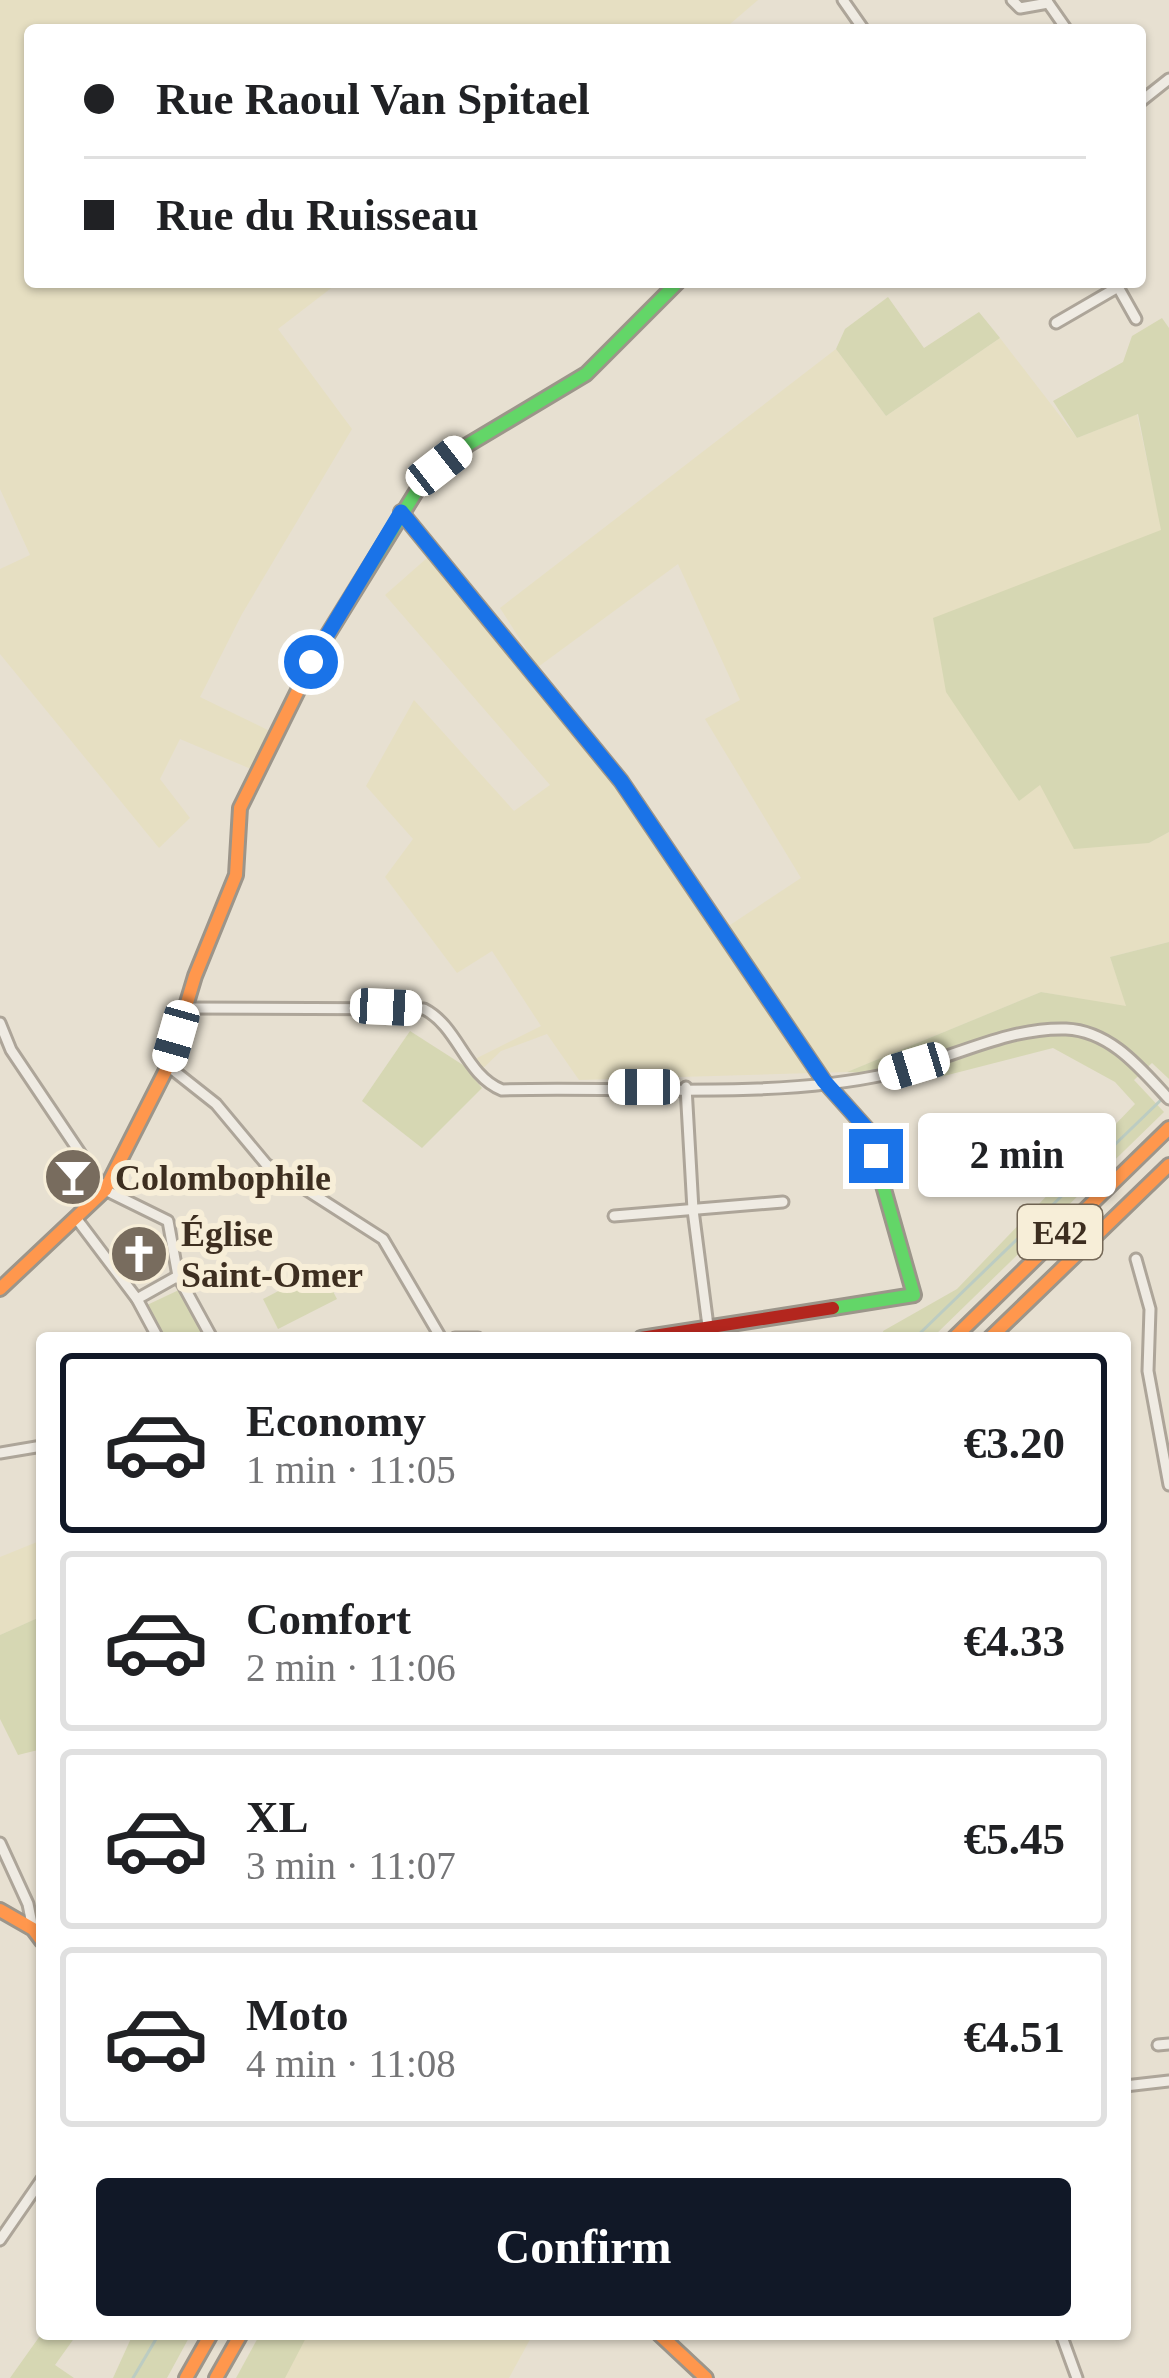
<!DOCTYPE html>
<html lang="en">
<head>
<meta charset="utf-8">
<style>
	body { margin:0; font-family:Georgia,serif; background:#f6f6f6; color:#202124; height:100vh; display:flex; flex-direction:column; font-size:45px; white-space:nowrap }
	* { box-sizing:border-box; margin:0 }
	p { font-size:39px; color:#757577 }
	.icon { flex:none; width:66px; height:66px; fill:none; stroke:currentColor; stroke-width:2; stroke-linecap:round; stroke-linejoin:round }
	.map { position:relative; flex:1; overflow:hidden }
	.side { position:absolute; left:36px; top:1332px; width:1095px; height:1008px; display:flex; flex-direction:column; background:#fff; border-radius:12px; box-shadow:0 3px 9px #0004 }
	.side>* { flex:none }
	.top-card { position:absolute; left:24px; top:24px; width:1122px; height:264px; border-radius:12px; box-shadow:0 3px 9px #0004; display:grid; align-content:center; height:264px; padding:0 60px; background:#fff }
	.end { position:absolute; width:54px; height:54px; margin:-27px; border:15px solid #1a73e8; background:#fff; box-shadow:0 0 0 6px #fff }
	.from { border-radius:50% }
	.bubble { position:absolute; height:84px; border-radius:12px; background:#fff; box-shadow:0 3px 9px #0004; font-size:39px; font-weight:800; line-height:84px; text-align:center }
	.car { position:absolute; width:36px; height:72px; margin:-36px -18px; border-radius:15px; box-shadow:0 0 9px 3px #0007; background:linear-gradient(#fff 24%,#345 0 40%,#fff 0 76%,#345 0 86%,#fff 0) }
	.top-card b { display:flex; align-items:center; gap:42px; height:114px; font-size:45px }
	.top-card b+b { border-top:3px solid #e0e0e0 }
	.top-card i { width:30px; height:30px; background:#202124 }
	ul { padding:21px 0 0; list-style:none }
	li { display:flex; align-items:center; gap:36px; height:180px; margin:0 24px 18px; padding:0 36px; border:6px solid #e0e0e0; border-radius:12px }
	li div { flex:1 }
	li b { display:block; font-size:45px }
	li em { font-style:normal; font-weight:800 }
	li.current { border-color:#111827 }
	li>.icon { width:108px; height:108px; stroke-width:1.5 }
	.button { display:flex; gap:24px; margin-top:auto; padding:24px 60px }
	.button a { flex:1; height:138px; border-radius:12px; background:#111827; color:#fff; font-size:48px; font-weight:800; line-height:138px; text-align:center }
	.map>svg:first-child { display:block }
</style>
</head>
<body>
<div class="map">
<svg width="1169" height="2378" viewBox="0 0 1169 2378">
	<rect width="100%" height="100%" fill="#e7e0d1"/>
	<g fill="#e6dfc2">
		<polygon points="0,0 758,0 723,30 30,30 30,282 339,282 278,329 352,429 242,614 200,697 270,731 251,769 180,739 160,779 190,818 159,848 0,654 0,569 30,555 0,489"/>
		<polygon points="1000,338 1077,438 1137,414 1162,530 1018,801 1040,784 1149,843 1169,832 1169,942 1110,957 1127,1007 1041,992 847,1072 579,1080 547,1034 501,1051 472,1079 463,1065 541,1026 492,951 457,973 385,877 413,839 366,786 414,700 514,811 550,785 385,595 427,558 624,798 718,933 801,878 705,719 740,700 678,564 538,667 500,608 836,349 886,416"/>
		<polygon points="42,1540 42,1616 0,1635 0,1557"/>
		<polygon points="302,2334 533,2334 509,2378 279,2378"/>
	</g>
	<g fill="#d6d7b3">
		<polygon points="888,297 924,348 979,312 1000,338 886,416 836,349 845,329"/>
		<polygon points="1162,318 1169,328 1169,832 1149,843 1074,849 1040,785 1019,801 946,692 933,618 1161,530 1138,414 1077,438 1053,401 1123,362 1132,336"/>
		<polygon points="1169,942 1169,1079 1152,1063 1134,1080 1164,1112 932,1338 885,1338 883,1331 957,1289 1135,1104 1115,1082 1053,1048 940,1077 847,1072 1041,992 1126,1006 1110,957"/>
		<polygon points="410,1031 463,1065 482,1088 422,1148 362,1101"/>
		<polygon points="321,1269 337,1299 278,1329 263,1299"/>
		<polygon points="181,1289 207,1338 164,1338 147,1305"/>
		<polygon points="42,1616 42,1749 18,1755 0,1719 0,1635"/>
		<polygon points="42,2333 75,2337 55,2365 74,2378 10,2378"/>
		<polygon points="133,2334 191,2334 167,2378 113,2378"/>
		<polygon points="260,2334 308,2334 285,2378 236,2378"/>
	</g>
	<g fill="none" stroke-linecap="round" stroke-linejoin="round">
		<g stroke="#bcccc2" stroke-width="3">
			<polyline points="915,1338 1163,1098"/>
			<polyline points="133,2378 159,2334"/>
		</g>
		<g stroke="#ada599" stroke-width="15">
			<g id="street">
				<polyline points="843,0 864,30"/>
				<polyline points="1012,0 1020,8 1048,3"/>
				<polyline points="1046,0 1067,30"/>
				<polyline points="1140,102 1169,79"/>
				<polyline points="1118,287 1136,319"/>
				<polyline points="1056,323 1118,287 1115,282"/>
				<path d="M185 1008 424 1009C459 1027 465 1075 502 1090 623 1086 771 1100 888 1074 947 1061 1005 1027 1066 1029 1111 1031 1141 1069 1169 1099"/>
				<polyline points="0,1023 11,1050 105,1190 168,1221 178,1276 212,1338"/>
				<polyline points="168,1066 216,1104 266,1164 383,1239 441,1338"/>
				<polyline points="686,1087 693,1210 708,1326"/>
				<polyline points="614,1216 783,1202"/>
				<polyline points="76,1218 137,1299 158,1338"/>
				<polyline points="1136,1259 1150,1309 1148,1371 1169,1485"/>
				<polyline points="137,1299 178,1276"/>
				<polyline points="455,1338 478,1338"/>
				<polyline points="0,1453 42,1446"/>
				<polyline points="0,1843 28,1904 33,1929"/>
				<polyline points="1158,2045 1169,2044"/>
				<polyline points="1125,2086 1169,2081"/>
				<polyline points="0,2240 42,2179"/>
				<polyline points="1061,2334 1077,2378"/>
			</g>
		</g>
		<g stroke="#9c958a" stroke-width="18">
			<g id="fast">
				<polyline points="401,512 621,781 824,1081 867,1129 914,1295 833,1308"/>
				<polyline points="317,652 419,487 459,450 586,374 678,282"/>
			</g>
		</g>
		<g stroke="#9c958a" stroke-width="18">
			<g id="slow">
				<polyline points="0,1289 105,1190 168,1066 195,976 236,875 240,808 317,652"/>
				<polyline points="954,1338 1169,1128"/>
				<polyline points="990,1338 1169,1165"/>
				<polyline points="0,1910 33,1929 42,1941"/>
				<polyline points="659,2334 706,2378"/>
				<polyline points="186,2378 211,2334"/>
				<polyline points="216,2378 241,2334"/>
			</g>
		</g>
		<g stroke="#9c958a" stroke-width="18">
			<polyline id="jam" points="641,1338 833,1308"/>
		</g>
		<use href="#street" stroke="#efebe3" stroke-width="9"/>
		<use href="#fast" stroke="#63d668" stroke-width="12"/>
		<use href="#slow" stroke="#ff974d" stroke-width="12"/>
		<use href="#jam" stroke="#b3261e" stroke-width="12"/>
	</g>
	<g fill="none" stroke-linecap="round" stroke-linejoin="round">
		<polyline stroke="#1a73e8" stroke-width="15" points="311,662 401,512 621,781 824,1081 867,1129 876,1156"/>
	</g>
	<defs>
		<g id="bar-disc" transform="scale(3)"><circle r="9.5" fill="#786c5e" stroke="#f7eed8"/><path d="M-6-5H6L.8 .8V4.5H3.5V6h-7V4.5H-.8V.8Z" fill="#fff"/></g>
		<g id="church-disc" transform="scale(3)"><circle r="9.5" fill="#786c5e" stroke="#f7eed8"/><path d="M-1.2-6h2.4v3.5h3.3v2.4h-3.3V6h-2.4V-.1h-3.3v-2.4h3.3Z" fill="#fff"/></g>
	</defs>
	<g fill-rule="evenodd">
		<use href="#bar-disc" x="73" y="1177"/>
		<use href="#church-disc" x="139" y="1254"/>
	</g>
	<g text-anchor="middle" stroke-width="12" stroke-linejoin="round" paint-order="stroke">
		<rect fill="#f7eed8" stroke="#756857" stroke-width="3" x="1018" y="1205" width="84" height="54" rx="9"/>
		<g font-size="33" font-weight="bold" fill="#3d2e20">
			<text x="1060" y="1244">E42</text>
		</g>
		<g font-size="36" font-weight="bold" fill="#3d2e20" stroke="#f7eed8" text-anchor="start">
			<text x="115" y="1190">Colombophile</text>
			<text x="181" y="1246">Église<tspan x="181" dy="41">Saint-Omer</tspan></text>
		</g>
	</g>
</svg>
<i class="end from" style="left:311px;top:662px"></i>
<i class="end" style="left:876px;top:1156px"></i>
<div class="bubble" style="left:918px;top:1113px;width:198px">2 min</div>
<i class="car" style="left:439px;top:466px;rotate:52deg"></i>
<i class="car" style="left:386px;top:1007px;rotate:93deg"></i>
<i class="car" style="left:176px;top:1036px;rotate:196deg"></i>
<i class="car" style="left:914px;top:1066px;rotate:253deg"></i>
<i class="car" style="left:644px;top:1087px;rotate:270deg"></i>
<div class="top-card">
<b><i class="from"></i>Rue Raoul Van Spitael</b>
<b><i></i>Rue du Ruisseau</b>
</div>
<section class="side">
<ul>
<li class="current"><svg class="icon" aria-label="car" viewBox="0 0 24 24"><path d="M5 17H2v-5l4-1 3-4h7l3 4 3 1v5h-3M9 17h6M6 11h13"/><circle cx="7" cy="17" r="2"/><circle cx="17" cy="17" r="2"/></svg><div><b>Economy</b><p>1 min · 11:05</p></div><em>€3.20</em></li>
<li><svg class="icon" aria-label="car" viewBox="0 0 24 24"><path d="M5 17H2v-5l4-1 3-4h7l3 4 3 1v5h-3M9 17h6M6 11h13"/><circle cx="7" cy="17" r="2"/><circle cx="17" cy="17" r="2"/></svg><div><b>Comfort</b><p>2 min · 11:06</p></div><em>€4.33</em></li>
<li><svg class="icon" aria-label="car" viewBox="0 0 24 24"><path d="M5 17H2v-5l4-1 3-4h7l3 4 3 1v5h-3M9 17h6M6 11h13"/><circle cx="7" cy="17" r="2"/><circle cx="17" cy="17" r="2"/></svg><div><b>XL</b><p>3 min · 11:07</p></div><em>€5.45</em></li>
<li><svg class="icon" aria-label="car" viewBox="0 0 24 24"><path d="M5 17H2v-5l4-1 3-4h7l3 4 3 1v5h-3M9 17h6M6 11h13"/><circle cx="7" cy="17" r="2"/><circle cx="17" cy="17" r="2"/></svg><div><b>Moto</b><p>4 min · 11:08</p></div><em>€4.51</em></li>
</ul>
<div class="button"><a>Confirm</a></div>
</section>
</div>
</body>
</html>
